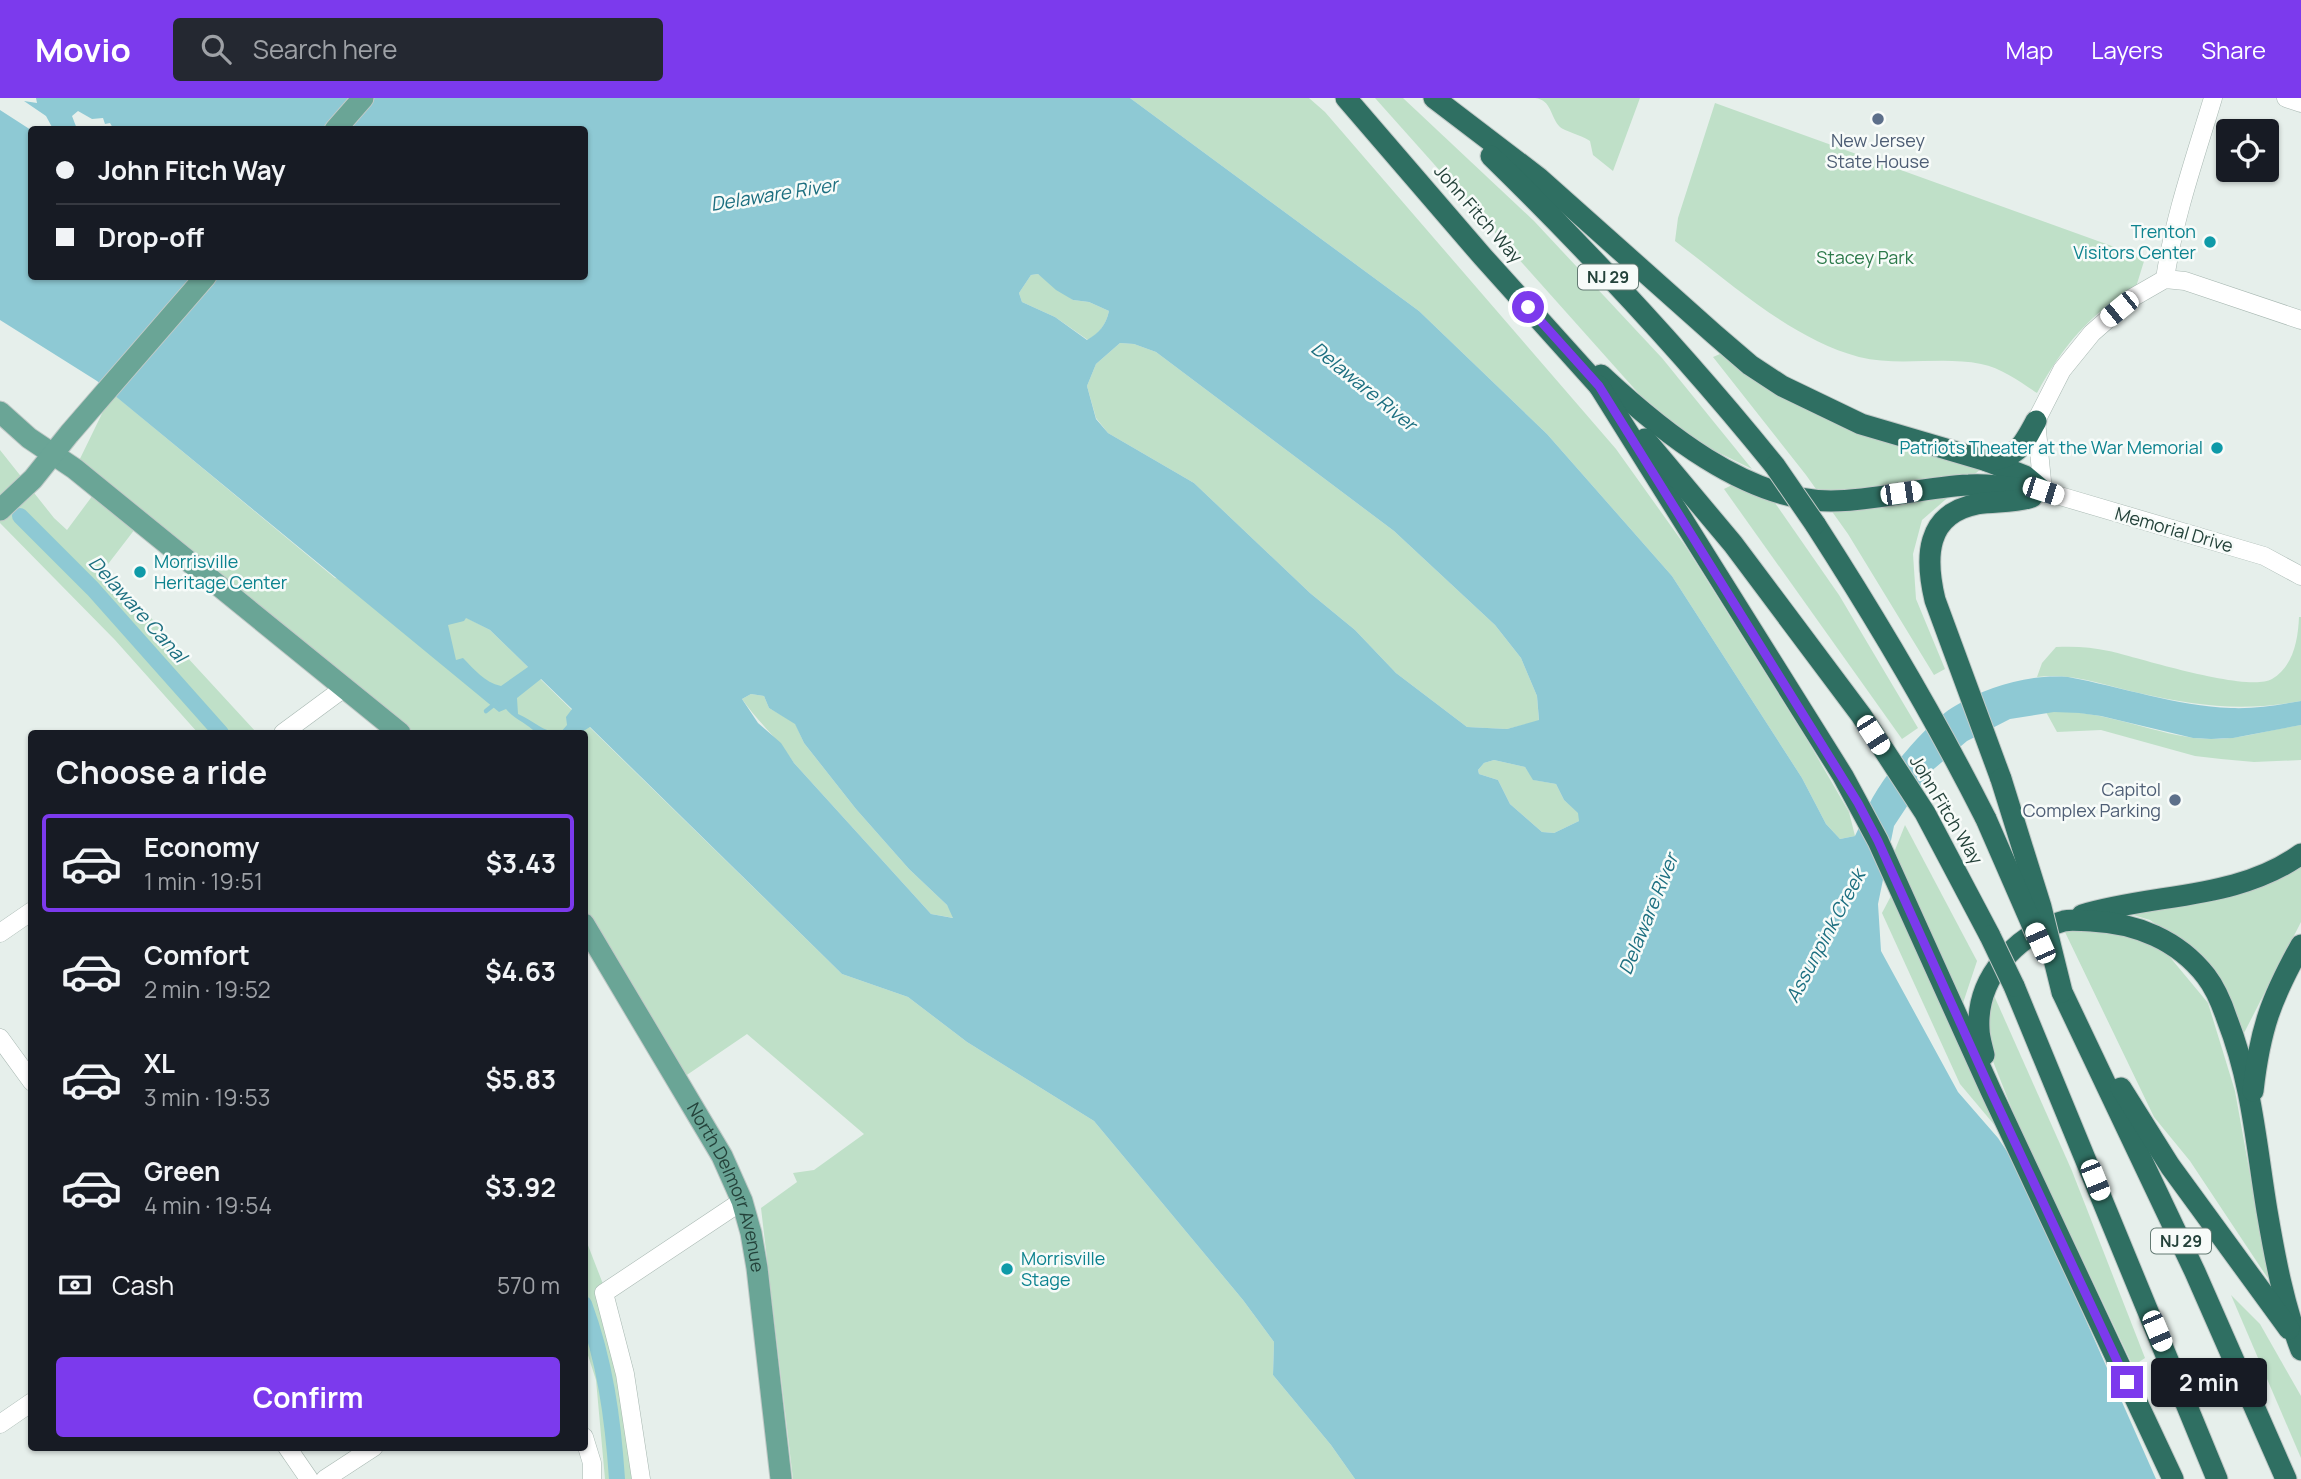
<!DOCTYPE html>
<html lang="en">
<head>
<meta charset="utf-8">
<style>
	body { margin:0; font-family:Manrope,sans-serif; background:#242831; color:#f1f3f6; height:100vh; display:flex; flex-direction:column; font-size:26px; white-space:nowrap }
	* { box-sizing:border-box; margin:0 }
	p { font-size:23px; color:#9ea1a6 }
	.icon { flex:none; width:38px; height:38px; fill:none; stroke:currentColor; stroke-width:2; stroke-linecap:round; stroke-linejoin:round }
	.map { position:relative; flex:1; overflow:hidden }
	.drawer { position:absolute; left:28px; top:632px; width:560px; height:721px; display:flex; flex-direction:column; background:#171b24; border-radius:7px; box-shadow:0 2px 5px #0004 }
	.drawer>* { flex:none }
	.banner { position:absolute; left:28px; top:28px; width:560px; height:154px; border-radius:7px; box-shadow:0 2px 5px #0004; display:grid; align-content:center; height:154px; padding:0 28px; background:#171b24 }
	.tools { position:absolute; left:2216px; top:21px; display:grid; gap:14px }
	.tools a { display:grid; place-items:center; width:63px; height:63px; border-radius:7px; background:#171b24; box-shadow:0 2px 5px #0004; font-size:35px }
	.end { position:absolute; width:32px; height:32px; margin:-16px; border:9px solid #7c3aed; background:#fff; box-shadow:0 0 0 4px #fff }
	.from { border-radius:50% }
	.bubble { position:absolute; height:49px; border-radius:7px; background:#171b24; box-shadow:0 2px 5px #0004; font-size:23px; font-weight:700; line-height:49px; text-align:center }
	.car { position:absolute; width:21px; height:42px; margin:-21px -10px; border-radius:9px; box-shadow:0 0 5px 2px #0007; background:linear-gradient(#fff 24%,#345 0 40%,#fff 0 76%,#345 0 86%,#fff 0) }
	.banner b { display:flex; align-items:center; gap:24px; height:66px; font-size:26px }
	.banner b+b { border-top:2px solid #363941 }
	.banner i { width:18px; height:18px; background:#f1f3f6 }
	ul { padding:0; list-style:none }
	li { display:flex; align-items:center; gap:21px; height:98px; margin:0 14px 10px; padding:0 14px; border:4px solid transparent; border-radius:7px }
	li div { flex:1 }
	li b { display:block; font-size:26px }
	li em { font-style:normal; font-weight:700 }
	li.current { border-color:#7c3aed }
	li>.icon { width:63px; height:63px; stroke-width:1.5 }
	h2 { padding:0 28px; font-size:32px; line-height:84px }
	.pay { display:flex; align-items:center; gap:18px; height:77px; padding:0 28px; font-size:26px }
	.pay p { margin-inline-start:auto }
	.cta { display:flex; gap:14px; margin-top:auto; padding:14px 28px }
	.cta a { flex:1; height:80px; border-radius:7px; background:#7c3aed; color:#fff; font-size:28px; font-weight:700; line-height:80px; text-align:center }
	header { display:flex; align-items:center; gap:42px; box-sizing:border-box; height:98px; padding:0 35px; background:#7c3aed; color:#fff }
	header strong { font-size:33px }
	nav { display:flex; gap:38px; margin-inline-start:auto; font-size:24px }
	.search { width:490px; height:63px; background:#242831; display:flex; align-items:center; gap:18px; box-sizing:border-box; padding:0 24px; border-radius:7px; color:#9ea1a6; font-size:26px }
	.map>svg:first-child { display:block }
</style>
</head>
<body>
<header>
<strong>Movio</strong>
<div class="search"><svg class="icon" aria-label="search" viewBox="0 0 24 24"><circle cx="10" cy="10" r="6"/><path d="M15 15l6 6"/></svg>Search here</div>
<nav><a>Map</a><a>Layers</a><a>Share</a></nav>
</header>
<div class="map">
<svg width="2301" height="1381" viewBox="0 0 2301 1381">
	<rect width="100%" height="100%" fill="#e6efeb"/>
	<g fill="#bfe0c8">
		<polygon points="1130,0 1309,0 1325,14 1616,351 1686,449 1809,645 1849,714 1855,738 1840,741 1826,726 1802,680 1672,478 1547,336 1419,213"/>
		<polygon points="1375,0 1403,0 1534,123 1662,260 1752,371 1695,343 1640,297"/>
		<path d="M1535 0H1640L1613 73 1593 57 1590 43C1581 37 1564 33 1560 29 1550 19 1552 2 1535 0Z"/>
		<path d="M1715 5 2145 160 2136 189C2089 216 2063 248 2037 295 2020 284 2002 270 1981 266 1941 258 1899 269 1859 259 1791 241 1731 185 1675 143L1678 120Z"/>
		<path d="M1038 176 1073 202 1089 204 1109 213C1106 227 1099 235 1088 242L1055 219 1022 204 1019 195 1031 177Z"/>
		<polygon points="1120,245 1134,246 1156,254 1394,433 1495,527 1521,560 1537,598 1539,623 1507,631 1467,629 1396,575 1355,532 1310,495 1194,385 1108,335 1096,320 1087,288 1096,266"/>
		<polygon points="1720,256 1798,304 1983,369 1922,422 1913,456 1916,501 1945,571 1934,577 1848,436 1806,377 1713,259"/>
		<polygon points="112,295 335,480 384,488 438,505 490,532 842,876 908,899 967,944 1094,1023 1243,1202 1274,1244 1273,1277 1331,1347 1355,1381 793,1381 761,1110 797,1084 793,1075 814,1072 864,1036 747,936 678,983 585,827 584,635 400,635 75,371"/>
		<polygon points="0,352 54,420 67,432 93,397 135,431 105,470 257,635 198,635 115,542 0,425"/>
		<polygon points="1736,385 1773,402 1839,497 1918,630 1902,641 1724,391"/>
		<path d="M2299 519H2301V603C2241 614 2198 608 2139 595 2106 588 2072 574 2037 579L2042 565 2056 549C2074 548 2092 549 2109 553 2140 560 2248 595 2272 581 2294 568 2298 541 2299 519Z"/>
		<path d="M751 596 764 598 769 610 795 625 804 645 856 711 909 771 947 807 954 820 931 816 794 665C778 641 759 625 742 601Z"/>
		<path d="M2046 614C2098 610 2144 633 2194 640 2230 645 2266 632 2301 627V662L2254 664 2221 661 2195 658 2101 632 2057 634Z"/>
		<polygon points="1494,662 1525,669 1534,682 1556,686 1564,702 1579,715 1579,723 1554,735 1542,734 1510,706 1498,682 1479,676 1478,672 1484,665"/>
		<polygon points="1905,727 1977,863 1962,908 1893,757"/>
		<polygon points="2301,762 2301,824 2244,935 2214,870 2150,822 2123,814"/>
		<polygon points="1892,796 1997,1030 1960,986 1882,815"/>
		<polygon points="2112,829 2164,852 2208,905 2235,993 2269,1182 2190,1063 2154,1019 2064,832"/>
		<polygon points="1992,893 2072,1073 2145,1260 2133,1268 2017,1024 1985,943"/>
		<polygon points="584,1137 615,1217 639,1381 605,1381 596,1282 585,1248"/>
		<polygon points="2231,1197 2260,1226 2301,1298 2301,1360"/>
	</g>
	<path fill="#8ec9d4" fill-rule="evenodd" d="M36 0H1130L1419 213 1547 336 1672 478 1802 680 1826 726 1840 741 1855 738C1862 724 1867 708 1876 694 1891 669 1930 622 1955 608 1989 588 2029 576 2068 579 2122 589 2176 608 2231 610 2255 611 2278 607 2301 603V627L2233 640 2211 641 2193 640 2101 618 2079 615 2054 614 2010 621 1967 643 1929 675 1894 728 1878 806 1881 853 1958 994 1998 1040 2020 1073 2156 1381H1355L1331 1347 1273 1277 1274 1244 1243 1202 1094 1023 967 944 908 899 842 876 590 629 580 635H536C527 625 515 622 506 611L499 614 97 283 0 222V12L31 32 32 178H584V32H114L110 25 105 26 103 20 92 21 78 13 72 18 77 31H53L46 18 24 3 37 5ZM1038 176 1056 192 1073 202 1089 204 1109 213C1106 227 1099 235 1087 242L1055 219 1022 204 1019 195 1031 177ZM1120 245 1134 246 1156 254 1394 433 1495 527 1521 560 1537 598 1539 622 1507 631 1467 629 1396 575 1355 532 1310 495 1194 385 1108 335 1096 321 1087 288 1096 266ZM466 520 490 532 528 569 501 588C484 584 475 572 463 560L456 562 448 527 464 523ZM541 581 572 611 566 619 567 627 560 635C543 634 534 623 518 616L517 600ZM751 596 764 598 769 610 795 626 804 645 856 711 909 771 947 807 953 820 931 816 794 665 781 645 758 625 742 601ZM1494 662 1525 669 1533 682 1556 686 1564 702 1578 715 1579 723 1554 735 1542 734 1510 706 1498 682 1479 676 1478 672 1484 665Z"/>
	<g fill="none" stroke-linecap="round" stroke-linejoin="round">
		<polyline stroke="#8ec9d4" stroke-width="4.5" points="486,613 496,605"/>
		<g stroke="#8ec9d4" stroke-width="16">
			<polyline points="20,418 93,491 221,635"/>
			<path d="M584 1206C605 1263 613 1321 617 1381"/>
		</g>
		<g stroke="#a8b8b2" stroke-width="19">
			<g id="minor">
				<polyline points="2286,0 2301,5"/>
				<path d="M2165 181C2174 119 2195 60 2213 0"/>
				<polyline points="2301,222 2185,183 2165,181 2132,200 2092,235 2062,272 2036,323 2043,393 2264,458 2301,478"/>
				<polyline points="283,635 344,590"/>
				<polyline points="0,835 32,813"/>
				<polyline points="0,940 32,984"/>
				<polyline points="0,1326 32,1304"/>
				<polyline points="584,1339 592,1365 592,1381"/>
				<polyline points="287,1349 309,1381"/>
				<polyline points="325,1381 374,1349"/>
				<polyline points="641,1381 625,1276 604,1195 742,1103"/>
			</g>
		</g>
		<g stroke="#c2cac8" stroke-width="23">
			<g id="major">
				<polyline points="335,32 363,0"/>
				<polyline points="0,314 29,340 75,371 400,635"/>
				<polyline points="0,412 33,381 69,336 206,178"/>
				<path id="s1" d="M584 826 722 1058 742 1103 751 1135 757 1170 781 1381"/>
			</g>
		</g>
		<g stroke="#c2cac8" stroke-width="23">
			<g id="highway">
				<polyline points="1346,0 1483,159 1608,298"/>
				<polyline points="1434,0 1539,80 1714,236 1750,267 1782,288 1861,326 1987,363 2025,378 2043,393"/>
				<path d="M1491 58C1591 156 1687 259 1775 368"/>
				<path d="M1601 277C1660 332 1746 403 1831 403 1877 403 1923 389 1969 387 1993 385 2019 391 2043 393"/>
				<polyline points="1599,288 1843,678 1878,743 1991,993 2173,1381"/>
				<polyline points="1645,341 1733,446 1861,617 1925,715 1990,838"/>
				<path d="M1987 363C2018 359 2022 349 2036 323"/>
				<path d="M1815 426C1877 522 1935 620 1986 721"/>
				<path d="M2001 681 1935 502C1925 460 1925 416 1977 406 1996 403 2014 405 2032 399"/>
				<path d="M2082 817C2155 795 2237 802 2301 756"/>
				<polyline points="2014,888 2217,1381"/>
				<polyline points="2062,894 2195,1174 2286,1381"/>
				<path d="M1984 957C1982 948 1979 939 1979 931 1976 879 2017 836 2064 823 2072 821 2082 823 2091 823 2136 825 2178 842 2206 878 2216 891 2222 906 2227 921 2252 985 2256 1046 2267 1113 2275 1160 2284 1208 2301 1252"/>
				<polyline points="2121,990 2170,1068 2289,1231"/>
				<path d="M2253 993C2260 931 2271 901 2301 847"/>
			</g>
		</g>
		<use href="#minor" stroke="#fff" stroke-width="18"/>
		<use href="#major" stroke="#6aa596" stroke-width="21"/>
		<use href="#highway" stroke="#2f6f62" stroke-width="21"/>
		<g stroke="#c2cac8" stroke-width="23" stroke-linecap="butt">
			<g id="highway-bridge">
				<polyline points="1775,368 1815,426"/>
				<polyline points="2001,681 2041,809 2062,894"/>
				<polyline points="1986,721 2037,838"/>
				<polyline points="1990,838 2014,888"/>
			</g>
		</g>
		<use href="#highway-bridge" stroke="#2f6f62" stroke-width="21"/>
	</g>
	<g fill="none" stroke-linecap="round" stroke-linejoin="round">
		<polyline stroke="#7c3aed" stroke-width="9" points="1528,209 1599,288 1858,705 1878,743 1991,993 2127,1284"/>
	</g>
	<g fill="#5c6f8a" stroke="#f7fbf9" stroke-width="2.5">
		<circle cx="1878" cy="21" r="7"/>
		<circle cx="2175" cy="702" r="7"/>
	</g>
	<g fill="#0f9aa8" stroke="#f7fbf9" stroke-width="2.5">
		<circle cx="2210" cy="144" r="7"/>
		<circle cx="2217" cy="350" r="7"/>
		<circle cx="140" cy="474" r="7"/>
		<circle cx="1007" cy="1171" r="7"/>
	</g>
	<g text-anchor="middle" stroke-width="5" stroke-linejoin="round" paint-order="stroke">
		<g fill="#f7fbf9" stroke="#637a73" stroke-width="2">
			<rect x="1578" y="166.5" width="60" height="25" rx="5"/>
			<rect x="2151" y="1130.5" width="60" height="25" rx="5"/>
		</g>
		<g font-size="16" font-weight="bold" fill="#24423a">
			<text x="1608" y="185">NJ 29</text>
			<text x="2181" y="1149">NJ 29</text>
		</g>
		<g font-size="18" fill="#4e5e75" stroke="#f7fbf9">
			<text x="1878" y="49">New Jersey<tspan x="1878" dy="21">State House</tspan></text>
			<text x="2161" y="698" text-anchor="end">Capitol<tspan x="2161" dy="21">Complex Parking</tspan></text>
		</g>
		<g font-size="18" fill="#24423a" stroke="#f7fbf9">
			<text transform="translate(1478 116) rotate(49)" y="6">John Fitch Way</text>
			<text transform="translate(2174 432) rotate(16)" y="6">Memorial Drive</text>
			<text transform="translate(1946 712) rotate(59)" y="6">John Fitch Way</text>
			<text dy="6" stroke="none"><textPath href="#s1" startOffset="301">North Delmorr Avenue</textPath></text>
		</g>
		<g font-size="18" fill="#0d838f" stroke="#f7fbf9" text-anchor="end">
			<text x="2196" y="140">Trenton<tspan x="2196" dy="21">Visitors Center</tspan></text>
			<text x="2203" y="356">Patriots Theater at the War Memorial</text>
			<text x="154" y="470" text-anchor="start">Morrisville<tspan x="154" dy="21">Heritage Center</tspan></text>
			<text x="1021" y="1167" text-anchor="start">Morrisville<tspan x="1021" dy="21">Stage</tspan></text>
		</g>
		<g font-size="18" fill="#2d7a4b" stroke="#f7fbf9">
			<text x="1865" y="166">Stacey Park</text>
		</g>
		<g font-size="19" font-style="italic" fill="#1c6f80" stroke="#f7fbf9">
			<text transform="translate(774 96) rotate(-9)" y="7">Delaware River</text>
			<text transform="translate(1364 288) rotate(39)" y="7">Delaware River</text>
			<text transform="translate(138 511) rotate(48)" y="7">Delaware Canal</text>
			<text transform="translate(1648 816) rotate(-68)" y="7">Delaware River</text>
			<text transform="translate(1825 838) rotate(-62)" y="7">Assunpink Creek</text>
		</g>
	</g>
</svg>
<div class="tools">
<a><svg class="icon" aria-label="locate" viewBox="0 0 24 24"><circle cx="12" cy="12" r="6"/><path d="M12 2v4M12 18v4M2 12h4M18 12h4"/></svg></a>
</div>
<i class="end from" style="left:1528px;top:209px"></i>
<i class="end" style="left:2127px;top:1284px"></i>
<div class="bubble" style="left:2151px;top:1260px;width:116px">2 min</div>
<i class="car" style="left:2119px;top:211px;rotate:231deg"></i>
<i class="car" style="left:2043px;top:393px;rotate:108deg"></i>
<i class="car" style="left:1901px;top:395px;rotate:82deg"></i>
<i class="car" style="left:1873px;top:637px;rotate:147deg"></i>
<i class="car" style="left:2040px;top:845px;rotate:336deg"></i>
<i class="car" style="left:2095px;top:1082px;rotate:158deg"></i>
<i class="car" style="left:2157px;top:1233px;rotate:157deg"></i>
<div class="banner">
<b><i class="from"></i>John Fitch Way</b>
<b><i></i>Drop-off</b>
</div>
<section class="drawer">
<h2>Choose a ride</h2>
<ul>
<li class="current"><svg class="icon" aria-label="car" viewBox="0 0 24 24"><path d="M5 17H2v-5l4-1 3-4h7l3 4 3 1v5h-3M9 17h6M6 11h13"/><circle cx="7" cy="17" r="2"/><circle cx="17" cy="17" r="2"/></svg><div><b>Economy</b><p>1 min · 19:51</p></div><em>$3.43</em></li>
<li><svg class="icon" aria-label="car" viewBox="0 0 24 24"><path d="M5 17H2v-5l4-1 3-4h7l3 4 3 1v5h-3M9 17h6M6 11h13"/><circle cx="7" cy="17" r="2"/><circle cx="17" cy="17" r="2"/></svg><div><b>Comfort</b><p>2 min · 19:52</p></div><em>$4.63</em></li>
<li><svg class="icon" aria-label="car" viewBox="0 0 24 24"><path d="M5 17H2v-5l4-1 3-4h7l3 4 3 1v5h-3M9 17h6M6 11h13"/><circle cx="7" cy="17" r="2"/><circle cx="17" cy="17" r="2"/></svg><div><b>XL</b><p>3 min · 19:53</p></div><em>$5.83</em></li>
<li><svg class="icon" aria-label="car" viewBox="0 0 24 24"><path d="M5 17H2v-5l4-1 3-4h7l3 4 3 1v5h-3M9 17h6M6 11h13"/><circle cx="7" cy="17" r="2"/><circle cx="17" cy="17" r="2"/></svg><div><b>Green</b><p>4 min · 19:54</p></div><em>$3.92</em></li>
</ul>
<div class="pay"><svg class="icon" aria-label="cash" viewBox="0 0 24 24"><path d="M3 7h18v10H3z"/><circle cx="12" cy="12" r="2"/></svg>Cash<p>570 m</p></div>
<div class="cta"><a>Confirm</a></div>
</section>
</div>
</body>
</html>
